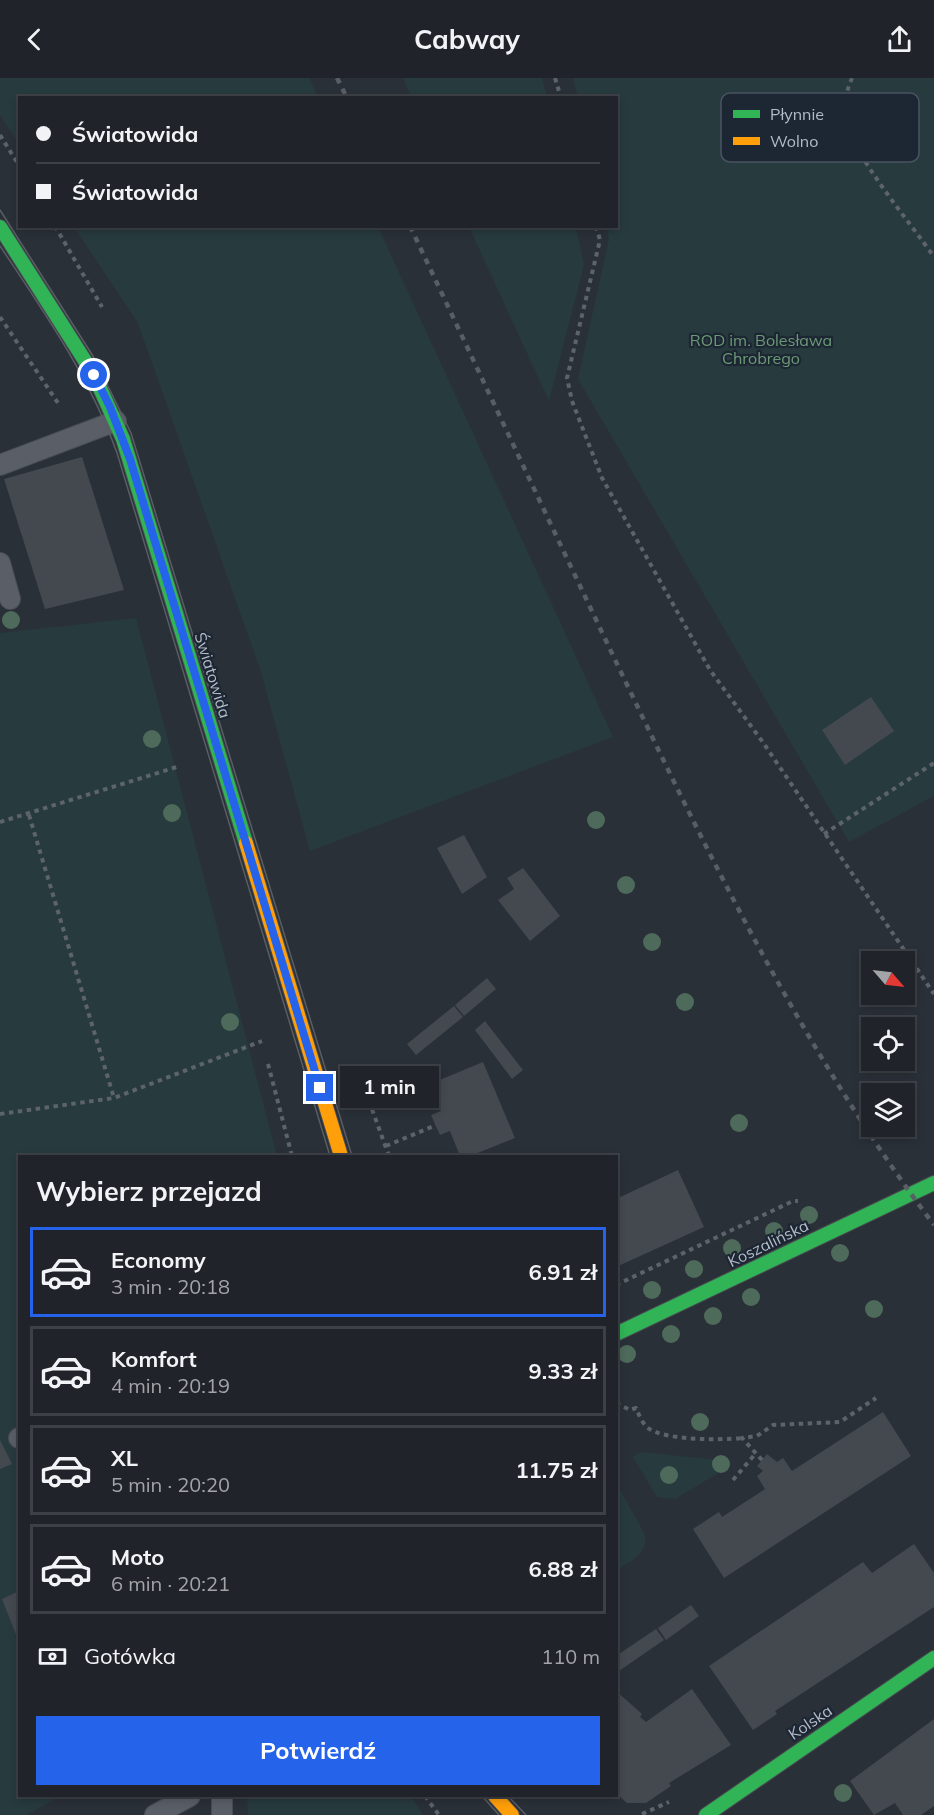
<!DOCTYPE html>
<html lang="pl">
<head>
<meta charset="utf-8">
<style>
	body { margin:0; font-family:Mulish,sans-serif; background:#2d3036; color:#f1f3f6; height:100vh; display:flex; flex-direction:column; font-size:22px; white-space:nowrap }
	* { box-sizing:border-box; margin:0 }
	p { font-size:20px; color:#a2a4a8 }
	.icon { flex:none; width:33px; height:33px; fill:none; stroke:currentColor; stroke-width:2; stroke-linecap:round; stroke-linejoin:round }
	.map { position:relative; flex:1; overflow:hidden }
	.details { position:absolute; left:18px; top:1077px; width:600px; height:642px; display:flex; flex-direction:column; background:#20242a; border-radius:0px; box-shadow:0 3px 9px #0003,0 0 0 2px #3d4147 }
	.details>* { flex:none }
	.guide { position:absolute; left:18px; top:18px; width:600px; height:132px; border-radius:0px; box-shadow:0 3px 9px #0003,0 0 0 2px #3d4147; display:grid; align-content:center; height:132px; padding:0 18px; background:#20242a }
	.needle { width:39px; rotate:118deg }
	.fabs { position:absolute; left:861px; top:873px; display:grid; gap:12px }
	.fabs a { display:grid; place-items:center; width:54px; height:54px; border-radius:0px; background:#20242a; box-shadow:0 3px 9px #0003,0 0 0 2px #3d4147; font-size:30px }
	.end { position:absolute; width:27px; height:27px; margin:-14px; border:8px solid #2563eb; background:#fff; box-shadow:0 0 0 3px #fff }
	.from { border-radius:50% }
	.bubble { position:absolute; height:42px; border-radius:0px; background:#20242a; box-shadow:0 3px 9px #0003,0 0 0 2px #3d4147; font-size:20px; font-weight:700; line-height:42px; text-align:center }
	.guide b { display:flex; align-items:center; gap:21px; height:57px; font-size:22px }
	.guide b+b { border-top:2px solid #3d4147 }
	.guide i { width:15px; height:15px; background:#f1f3f6 }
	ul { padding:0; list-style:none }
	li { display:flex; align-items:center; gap:18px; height:90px; margin:0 12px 9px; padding:0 6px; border:3px solid #3d4147; border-radius:0px }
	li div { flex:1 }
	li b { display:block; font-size:22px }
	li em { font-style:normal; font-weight:700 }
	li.selected { border-color:#2563eb }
	li>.icon { width:54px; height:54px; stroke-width:1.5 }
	h2 { padding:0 18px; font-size:27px; line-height:72px }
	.pay { display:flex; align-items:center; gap:15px; height:66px; padding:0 18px; font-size:22px }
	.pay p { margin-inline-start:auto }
	.button { display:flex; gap:12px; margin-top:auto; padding:12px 18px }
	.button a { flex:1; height:69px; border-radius:0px; background:#2563eb; color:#fff; font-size:24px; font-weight:700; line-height:69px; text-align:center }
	header { display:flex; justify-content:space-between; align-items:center; height:78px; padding:0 18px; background:#20242a; font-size:27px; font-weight:700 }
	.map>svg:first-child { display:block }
</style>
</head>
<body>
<header><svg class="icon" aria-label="back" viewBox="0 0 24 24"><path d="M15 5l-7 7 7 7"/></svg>Cabway<svg class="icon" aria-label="share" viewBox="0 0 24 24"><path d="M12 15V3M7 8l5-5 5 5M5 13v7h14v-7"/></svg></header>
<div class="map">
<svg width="934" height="1737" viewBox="0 0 934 1737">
	<rect width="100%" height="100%" fill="#2a3038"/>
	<g fill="#273a3e">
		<polygon points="0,0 309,0 318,19 20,20 19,66 0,37"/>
		<polygon points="403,0 542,0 547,19 411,19"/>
		<polygon points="573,0 934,0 934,718 849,764 578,301 609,161 606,149 616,148 616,20 578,19"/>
		<polygon points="74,149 378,149 613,659 310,773 261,594 138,245"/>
		<polygon points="469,149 576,149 584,187 549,323"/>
		<polygon points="136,540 277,1078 20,1078 20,1718 60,1718 27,1737 0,1737 0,555"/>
		<polygon points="641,1374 727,1383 730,1388 675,1421 657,1419 633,1379"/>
		<path d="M617 1406 645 1457C648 1478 630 1481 617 1493Z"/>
		<polygon points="247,1718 411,1718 423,1737 248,1737"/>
	</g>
	<g fill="#444950">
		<polygon points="82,379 124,512 45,531 4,401"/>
		<polygon points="871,619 894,653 845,687 822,652"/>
		<polygon points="464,757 487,799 462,816 437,770"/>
		<polygon points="523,790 560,838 530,863 498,822 514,811 507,800"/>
		<polygon points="487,900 496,911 464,938 455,927"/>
		<polygon points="454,928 463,939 416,977 407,966"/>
		<polygon points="485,943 523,992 512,1001 475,952"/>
		<polygon points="483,984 515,1060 470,1078 460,1078 450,1053 440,1057 431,1037 441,1033 430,1006"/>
		<polygon points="678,1092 704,1149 616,1189 616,1121"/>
		<polygon points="883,1334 911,1378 724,1500 693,1451 719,1434 722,1439 765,1411 757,1398 763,1393 757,1388 767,1376 777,1384 783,1380 792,1393"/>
		<polygon points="0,1362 12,1386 0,1391"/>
		<polygon points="914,1466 934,1495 934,1529 775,1633 777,1636 753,1652 709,1588 863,1484 872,1495"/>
		<polygon points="17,1514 20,1521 19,1564 2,1521"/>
		<polygon points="691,1527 699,1538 666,1562 658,1550"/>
		<polygon points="656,1551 664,1562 616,1595 616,1578"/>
		<polygon points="692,1611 731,1667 669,1705 671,1708 646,1725 627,1725 616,1715 616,1613 642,1636 640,1639 646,1644"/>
		<polygon points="934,1641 934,1728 921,1737 903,1737 895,1725 874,1737 850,1703"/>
	</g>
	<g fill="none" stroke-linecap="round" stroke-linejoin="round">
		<g stroke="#484c53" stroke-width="22">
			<g id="lane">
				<polyline points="0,387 116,343"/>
				<polyline points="0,485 10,521"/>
				<polyline points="19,1360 20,1360"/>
				<polyline points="222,1718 222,1737"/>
				<polyline points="155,1737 190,1718"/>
			</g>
		</g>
		<g stroke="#484c53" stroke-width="16">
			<g id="fast">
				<polyline points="0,149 94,297 123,361 246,765"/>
				<polyline points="616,1256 934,1105"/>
				<polyline points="706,1737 934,1580"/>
			</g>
		</g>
		<g stroke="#484c53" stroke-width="16">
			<g id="slow">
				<polyline points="246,765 341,1078"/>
				<polyline points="495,1718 512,1737"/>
			</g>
		</g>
		<g stroke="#5d636a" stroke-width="4" stroke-dasharray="4.5 4.5" stroke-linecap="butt">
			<polyline points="555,0 561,20"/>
			<path d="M852 0C847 12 842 28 845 41 854 79 910 144 934 179"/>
			<polyline points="0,57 20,89"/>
			<polyline points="55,148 102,229"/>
			<polyline points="596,148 600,162 567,300 572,323 602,400 710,592 762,663 934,916"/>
			<polyline points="0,239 60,328"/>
			<polyline points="29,737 114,1020"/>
			<polyline points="0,744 180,688"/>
			<polyline points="824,756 934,685"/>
			<polyline points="268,986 292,1078"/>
			<polyline points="369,1023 389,1078"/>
			<polyline points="0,1036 114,1020 262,963"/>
			<polyline points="386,1068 436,1047"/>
			<polyline points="616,1207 793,1123 798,1123"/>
			<path d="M616 1325 630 1332 636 1330C639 1337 642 1345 648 1350 666 1363 721 1362 742 1360"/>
			<polyline points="762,1382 742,1360 757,1358 773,1347 840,1344 876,1320"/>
			<polyline points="733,1402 756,1375"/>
			<polyline points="425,1718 439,1737"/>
			<polyline points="642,1736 669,1724"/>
		</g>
		<use href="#lane" stroke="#5a5e66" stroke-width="20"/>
		<use href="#fast" stroke="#30b455" stroke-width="14"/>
		<use href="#slow" stroke="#ff9f0a" stroke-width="14"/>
		<g stroke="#595d64" stroke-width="1.5">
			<polyline points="0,132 93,278 131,355 352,1078"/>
			<path d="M0 168C44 234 90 300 117 375L330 1078"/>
			<polyline points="482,1718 499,1737"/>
			<polyline points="508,1718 526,1737"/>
		</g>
		<g stroke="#595d64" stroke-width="4.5" stroke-dasharray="6 6" stroke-linecap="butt">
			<polyline points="337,0 347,20"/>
			<path d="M410 148C480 296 549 443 619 590 711 782 805 976 934 1147"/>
		</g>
	</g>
	<g fill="#4e6a5a">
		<circle cx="11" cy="542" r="9"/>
		<circle cx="152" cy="661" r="9"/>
		<circle cx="172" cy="735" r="9"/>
		<circle cx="596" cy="742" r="9"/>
		<circle cx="626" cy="807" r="9"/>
		<circle cx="652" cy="864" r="9"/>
		<circle cx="685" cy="924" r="9"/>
		<circle cx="230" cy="944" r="9"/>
		<circle cx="739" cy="1045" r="9"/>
		<circle cx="809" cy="1137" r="9"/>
		<circle cx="774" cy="1153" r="9"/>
		<circle cx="732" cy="1170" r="9"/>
		<circle cx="840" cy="1175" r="9"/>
		<circle cx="694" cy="1191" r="9"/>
		<circle cx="652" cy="1212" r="9"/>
		<circle cx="751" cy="1219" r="9"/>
		<circle cx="874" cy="1231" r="9"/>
		<circle cx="713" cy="1238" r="9"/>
		<circle cx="671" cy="1256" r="9"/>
		<circle cx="627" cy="1276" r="9"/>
		<circle cx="700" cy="1344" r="9"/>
		<circle cx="721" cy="1386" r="9"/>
		<circle cx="669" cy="1397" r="9"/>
		<circle cx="843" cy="1715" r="9"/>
	</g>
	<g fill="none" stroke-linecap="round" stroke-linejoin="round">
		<polyline stroke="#2563eb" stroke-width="8" points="94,297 110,329 130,381 320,1010"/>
	</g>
	<g text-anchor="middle" stroke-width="4.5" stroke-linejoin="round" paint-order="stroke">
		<g font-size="16" fill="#6b9a76" stroke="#1d2633">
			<text x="761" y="268">ROD im. Bolesława<tspan x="761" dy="18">Chrobrego</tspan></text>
		</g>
		<g font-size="16" fill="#b4bcc9" stroke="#1d2633">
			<text transform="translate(213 597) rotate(73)" y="6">Światowida</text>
			<text transform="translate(768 1165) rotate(-26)" y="6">Koszalińska</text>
			<text transform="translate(810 1644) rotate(-34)" y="6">Kolska</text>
		</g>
	</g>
	<rect x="721" y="15" width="198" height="69" rx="9" fill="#1d2633" stroke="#4a5360" stroke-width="1.5"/>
	<rect x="733" y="32" width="27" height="8" fill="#30b455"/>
	<rect x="733" y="59" width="27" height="8" fill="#ff9f0a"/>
	<g font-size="16" fill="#b4bcc9">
		<text x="770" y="42">Płynnie</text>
		<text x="770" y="69">Wolno</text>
	</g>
</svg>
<div class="fabs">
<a><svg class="needle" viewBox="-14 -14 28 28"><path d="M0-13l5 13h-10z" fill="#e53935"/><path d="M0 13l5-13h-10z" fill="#a2a4a8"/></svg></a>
<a><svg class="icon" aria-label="locate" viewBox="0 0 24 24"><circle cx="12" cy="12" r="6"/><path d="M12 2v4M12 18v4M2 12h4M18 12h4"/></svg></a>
<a><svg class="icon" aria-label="layers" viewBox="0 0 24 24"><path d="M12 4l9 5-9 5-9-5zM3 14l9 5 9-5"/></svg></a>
</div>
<i class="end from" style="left:94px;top:297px"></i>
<i class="end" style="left:320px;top:1010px"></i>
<div class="bubble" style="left:340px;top:988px;width:99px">1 min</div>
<div class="guide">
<b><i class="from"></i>Światowida</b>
<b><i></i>Światowida</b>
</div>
<section class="details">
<h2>Wybierz przejazd</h2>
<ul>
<li class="selected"><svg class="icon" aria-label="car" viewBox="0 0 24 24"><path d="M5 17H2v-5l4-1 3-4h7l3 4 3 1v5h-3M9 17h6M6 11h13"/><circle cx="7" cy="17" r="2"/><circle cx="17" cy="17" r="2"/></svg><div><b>Economy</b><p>3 min · 20:18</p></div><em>6.91 zł</em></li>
<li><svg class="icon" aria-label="car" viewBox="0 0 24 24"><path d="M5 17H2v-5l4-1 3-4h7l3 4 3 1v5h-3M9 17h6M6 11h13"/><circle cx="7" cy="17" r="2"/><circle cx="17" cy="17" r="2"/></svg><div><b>Komfort</b><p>4 min · 20:19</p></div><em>9.33 zł</em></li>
<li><svg class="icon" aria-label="car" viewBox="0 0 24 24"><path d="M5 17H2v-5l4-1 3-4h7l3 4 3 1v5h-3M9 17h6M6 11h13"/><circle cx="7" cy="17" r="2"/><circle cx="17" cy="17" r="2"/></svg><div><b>XL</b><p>5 min · 20:20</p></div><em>11.75 zł</em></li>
<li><svg class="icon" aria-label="car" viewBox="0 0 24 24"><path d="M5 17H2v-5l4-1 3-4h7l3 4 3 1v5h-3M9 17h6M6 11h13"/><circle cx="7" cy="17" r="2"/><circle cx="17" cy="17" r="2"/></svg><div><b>Moto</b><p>6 min · 20:21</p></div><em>6.88 zł</em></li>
</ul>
<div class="pay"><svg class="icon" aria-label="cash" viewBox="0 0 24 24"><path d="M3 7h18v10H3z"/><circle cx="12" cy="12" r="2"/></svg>Gotówka<p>110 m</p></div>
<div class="button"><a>Potwierdź</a></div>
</section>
</div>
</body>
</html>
